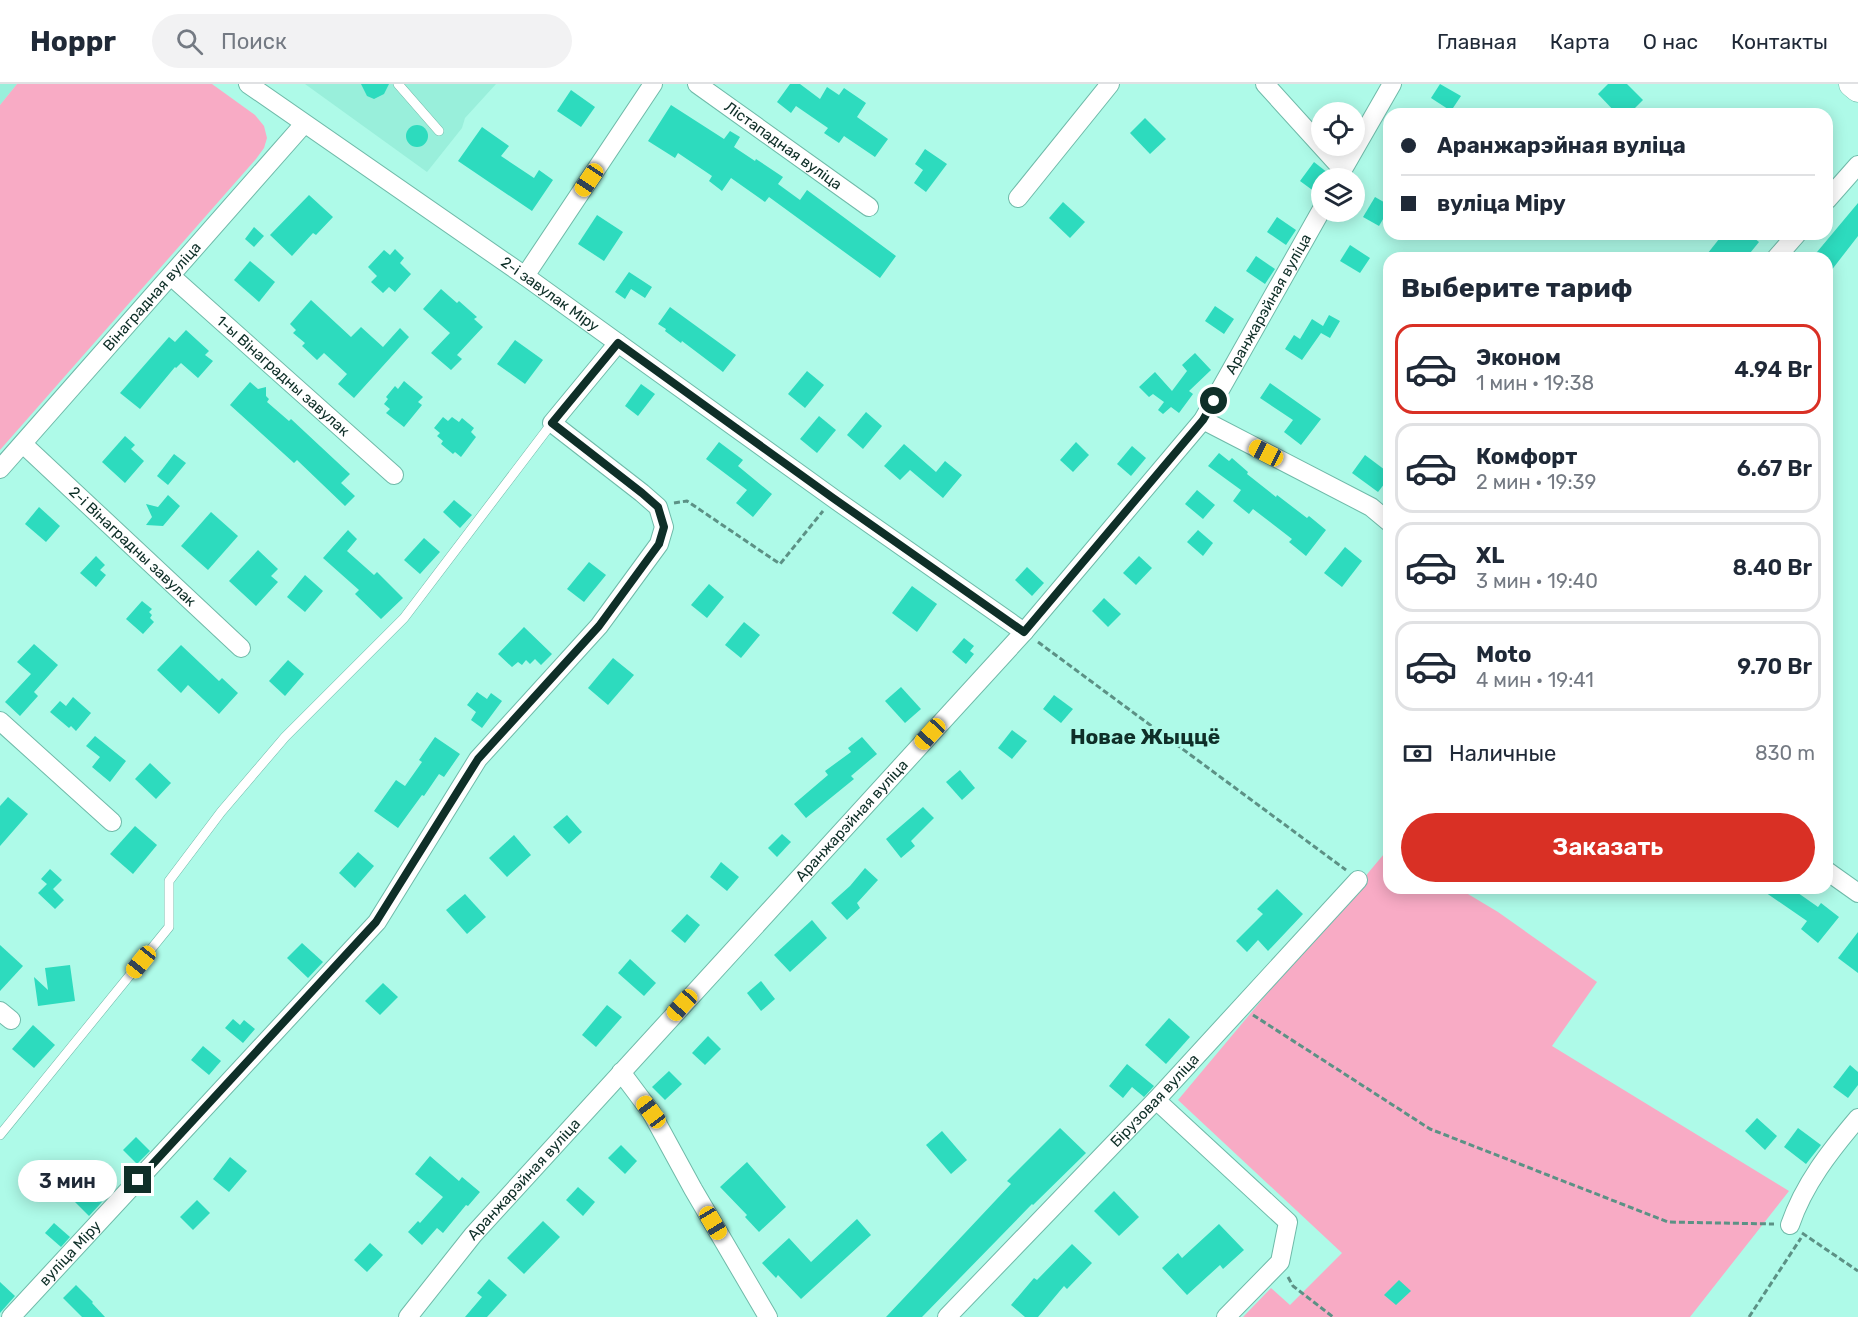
<!DOCTYPE html>
<html lang="ru">
<head>
<meta charset="utf-8">
<style>
	body { margin:0; font-family:Rubik,sans-serif; background:#f2f2f3; color:#1f2937; height:100vh; display:flex; flex-direction:column; font-size:22px; white-space:nowrap }
	* { box-sizing:border-box; margin:0 }
	p { font-size:20px; color:#747a83 }
	.icon { flex:none; width:33px; height:33px; fill:none; stroke:currentColor; stroke-width:2; stroke-linecap:round; stroke-linejoin:round }
	.map { position:relative; flex:1; overflow:hidden }
	.panel { position:absolute; left:1383px; top:168px; width:450px; height:642px; display:flex; flex-direction:column; background:#fff; border-radius:18px; box-shadow:0 3px 15px #0003 }
	.panel>* { flex:none }
	.top-card { position:absolute; left:1383px; top:24px; width:450px; height:132px; border-radius:18px; box-shadow:0 3px 15px #0003; display:grid; align-content:center; height:132px; padding:0 18px; background:#fff }
	.fabs { position:absolute; left:1311px; top:18px; display:grid; gap:12px }
	.fabs a { display:grid; place-items:center; width:54px; height:54px; border-radius:50%; background:#fff; box-shadow:0 3px 15px #0003; font-size:30px }
	.end { position:absolute; width:27px; height:27px; margin:-14px; border:8px solid #0f2f28; background:#fff; box-shadow:0 0 0 3px #fff }
	.from { border-radius:50% }
	.bubble { position:absolute; height:42px; border-radius:21px; background:#fff; box-shadow:0 3px 15px #0003; font-size:20px; font-weight:600; line-height:42px; text-align:center }
	.car { position:absolute; width:18px; height:36px; margin:-18px -9px; border-radius:8px; box-shadow:0 0 4px 2px #0007; background:linear-gradient(#f5c518 24%,#345 0 40%,#f5c518 0 76%,#345 0 86%,#f5c518 0) }
	.top-card b { display:flex; align-items:center; gap:21px; height:57px; font-size:22px }
	.top-card b+b { border-top:2px solid #e0e1e3 }
	.top-card i { width:15px; height:15px; background:#1f2937 }
	ul { padding:0; list-style:none }
	li { display:flex; align-items:center; gap:18px; height:90px; margin:0 12px 9px; padding:0 6px; border:3px solid #e0e1e3; border-radius:18px }
	li div { flex:1 }
	li b { display:block; font-size:22px }
	li em { font-style:normal; font-weight:600 }
	li.active { border-color:#d93025 }
	li>.icon { width:54px; height:54px; stroke-width:1.5 }
	h2 { padding:0 18px; font-size:27px; line-height:72px }
	.pay { display:flex; align-items:center; gap:15px; height:66px; padding:0 18px; font-size:22px }
	.pay p { margin-inline-start:auto }
	.button { display:flex; gap:12px; margin-top:auto; padding:12px 18px }
	.button a { flex:1; height:69px; border-radius:36px; background:#d93025; color:#fff; font-size:24px; font-weight:600; line-height:69px; text-align:center }
	header { display:flex; align-items:center; gap:36px; box-sizing:border-box; height:84px; padding:0 30px; background:#fff; border-bottom:2px solid #e0e1e3 }
	header strong { font-size:28px }
	nav { display:flex; gap:33px; margin-inline-start:auto; font-size:21px }
	.search { width:420px; height:54px; background:#f2f2f3; display:flex; align-items:center; gap:15px; box-sizing:border-box; padding:0 21px; border-radius:33px; color:#747a83; font-size:22px }
	.map>svg:first-child { display:block }
</style>
</head>
<body>
<header>
<strong>Hoppr</strong>
<div class="search"><svg class="icon" aria-label="search" viewBox="0 0 24 24"><circle cx="10" cy="10" r="6"/><path d="M15 15l6 6"/></svg>Поиск</div>
<nav><a>Главная</a><a>Карта</a><a>О нас</a><a>Контакты</a></nav>
</header>
<div class="map">
<svg width="1858" height="1233" viewBox="0 0 1858 1233">
	<rect width="100%" height="100%" fill="#aefae8"/>
	<g fill="#99efdb">
		<polygon points="0,0 17,0 0,21"/>
		<polygon points="305,0 496,0 465,34 462,44 427,88"/>
	</g>
	<g fill="#f8abc5">
		<polygon points="17,0 212,0 255,31 264,42 267,54 264,64 256,75 0,366 0,21"/>
		<polygon points="1389,764 1389,804 1458,804 1498,828 1597,898 1552,962 1789,1107 1690,1233 1243,1233 1271,1204 1290,1221 1342,1169 1178,1016"/>
	</g>
	<g fill="#2ddbbe">
		<polygon points="361,0 389,0 384,10 374,15 367,12"/>
		<polygon points="790,0 800,0 820,15 827,3 839,11 844,4 866,19 857,33 888,55 875,73 844,52 839,59 824,49 828,44 796,22 791,29 777,18"/>
		<polygon points="1440,0 1461,12 1451,27 1431,14"/>
		<polygon points="1608,0 1627,0 1643,16 1629,30 1617,30 1598,10"/>
		<polygon points="571,6 595,23 581,43 557,27"/>
		<polygon points="671,21 724,55 730,47 740,53 734,63 755,77 756,75 783,93 778,100 800,116 807,106 896,172 880,194 769,113 765,118 731,94 722,107 709,97 712,92 678,69 675,74 648,57"/>
		<polygon points="1145,34 1166,55 1150,70 1130,49"/>
		<circle cx="417" cy="52" r="11"/>
		<polygon points="482,43 509,62 501,72 534,94 539,86 553,96 532,127 458,77"/>
		<polygon points="925,65 947,80 926,108 914,99 923,86 915,80"/>
		<polygon points="1314,78 1328,89 1325,94 1322,94 1322,99 1315,108 1300,97"/>
		<polygon points="309,111 333,133 316,151 313,149 292,172 270,151"/>
		<polygon points="1375,113 1389,121 1389,125 1379,142 1363,133"/>
		<polygon points="1063,118 1085,138 1070,154 1049,134"/>
		<polygon points="1858,119 1858,152 1827,192 1827,174 1812,174"/>
		<polygon points="597,131 623,148 604,177 578,160"/>
		<polygon points="1277,133 1296,146 1286,161 1267,148"/>
		<polygon points="254,143 264,152 254,163 245,155"/>
		<polygon points="1723,150 1749,150 1759,158 1746,174 1704,174"/>
		<polygon points="1350,161 1370,174 1360,189 1340,177"/>
		<polygon points="395,165 404,174 400,179 411,190 395,208 389,203 383,209 371,198 377,192 368,183 384,166 390,171"/>
		<polygon points="1256,172 1275,185 1265,200 1246,187"/>
		<polygon points="250,177 275,198 259,218 234,196"/>
		<polygon points="629,188 652,203 645,214 631,205 625,215 615,208"/>
		<polygon points="441,205 457,219 459,217 477,233 474,235 483,243 457,271 462,275 451,286 431,269 450,249 423,225"/>
		<polygon points="311,216 351,253 361,243 383,263 400,244 409,253 354,314 338,300 347,290 324,269 317,276 302,262 305,259 293,249 296,246 290,240"/>
		<polygon points="1215,222 1234,235 1224,250 1205,237"/>
		<polygon points="670,223 736,271 723,288 682,257 681,259 665,247 666,245 658,240"/>
		<polygon points="1329,231 1340,237 1330,254 1321,249 1302,276 1285,265 1294,251 1300,255 1312,235 1323,242"/>
		<polygon points="186,246 209,267 205,271 213,277 198,294 181,279 176,284 175,283 140,325 120,309 169,253 175,258"/>
		<polygon points="515,256 543,276 525,300 497,280"/>
		<polygon points="1195,269 1211,286 1189,307 1193,310 1179,329 1171,323 1163,330 1158,326 1164,318 1153,310 1149,313 1139,303 1155,288 1172,307 1187,287 1182,281"/>
		<polygon points="807,287 824,301 805,324 788,310"/>
		<polygon points="404,297 423,313 418,318 422,321 404,343 386,329 390,325 384,320 388,315 386,313 395,302 398,305"/>
		<polygon points="250,298 258,305 266,303 266,312 269,315 267,318 289,337 291,335 350,390 341,399 355,412 345,422 297,376 294,379 230,321"/>
		<polygon points="1270,299 1321,335 1301,361 1284,348 1293,336 1260,314"/>
		<polygon points="641,300 655,310 638,332 625,322"/>
		<polygon points="866,328 882,342 863,365 847,351"/>
		<polygon points="819,332 836,346 817,369 800,355"/>
		<polygon points="443,333 448,337 452,333 459,338 462,334 474,344 471,348 476,353 461,373 455,368 453,370 441,360 443,357 437,352 440,349 434,344"/>
		<polygon points="125,352 135,361 131,365 144,377 125,399 102,378"/>
		<polygon points="719,358 743,376 738,382 772,410 753,433 736,419 747,406 706,375"/>
		<polygon points="1076,358 1089,371 1073,388 1060,376"/>
		<polygon points="904,360 936,388 945,377 962,391 943,414 910,386 900,396 884,382"/>
		<polygon points="1132,362 1146,374 1131,392 1117,380"/>
		<polygon points="1219,369 1229,377 1232,374 1248,388 1247,390 1276,413 1277,411 1307,434 1309,432 1326,446 1306,472 1289,458 1292,455 1253,425 1249,430 1233,417 1241,406 1208,382"/>
		<polygon points="174,370 186,379 168,401 157,392"/>
		<polygon points="1365,371 1389,389 1389,394 1378,408 1352,389"/>
		<polygon points="1197,406 1215,421 1203,435 1185,420"/>
		<polygon points="168,411 180,422 163,442 146,441 152,433 146,420 158,423"/>
		<polygon points="454,416 472,431 460,444 443,428"/>
		<polygon points="39,423 60,442 46,458 25,440"/>
		<polygon points="211,428 238,452 208,486 181,462"/>
		<polygon points="348,446 357,455 347,467 374,491 377,488 403,514 381,535 355,510 359,506 323,474"/>
		<polygon points="1198,446 1213,459 1203,472 1187,458"/>
		<polygon points="424,454 440,468 420,490 404,476"/>
		<polygon points="1345,463 1362,477 1342,503 1324,489"/>
		<polygon points="258,466 278,485 271,492 278,498 256,522 229,497"/>
		<polygon points="96,472 105,481 100,486 106,491 96,503 80,489"/>
		<polygon points="1139,472 1152,484 1136,501 1123,489"/>
		<polygon points="589,478 606,491 584,518 567,505"/>
		<polygon points="1027,483 1044,499 1032,512 1015,496"/>
		<polygon points="305,491 323,507 305,528 287,513"/>
		<polygon points="709,500 724,513 707,534 691,521"/>
		<polygon points="912,502 937,520 917,548 892,529"/>
		<polygon points="1104,514 1121,530 1108,543 1092,527"/>
		<polygon points="142,517 152,525 149,528 152,531 150,534 154,538 143,550 126,535"/>
		<polygon points="744,538 760,551 741,574 725,561"/>
		<polygon points="524,543 552,570 541,581 535,575 530,580 526,576 522,581 518,578 512,583 498,570"/>
		<polygon points="964,554 974,562 970,567 974,570 966,580 952,568"/>
		<polygon points="34,560 58,581 34,608 38,612 20,632 5,618 31,590 17,578"/>
		<polygon points="181,561 219,597 222,594 238,609 219,630 188,601 181,609 157,586"/>
		<polygon points="613,574 634,591 608,621 588,604"/>
		<polygon points="288,576 304,590 285,612 269,597"/>
		<polygon points="901,603 921,625 905,639 885,617"/>
		<polygon points="477,608 487,615 491,609 502,617 482,644 471,636 476,628 467,621"/>
		<polygon points="1054,611 1073,625 1061,639 1043,625"/>
		<polygon points="73,613 91,629 76,647 71,642 69,644 50,628 60,617 66,622"/>
		<polygon points="1012,646 1027,657 1012,675 998,664"/>
		<polygon points="95,652 126,677 110,698 92,683 100,673 86,662"/>
		<polygon points="435,653 460,670 444,693 439,690 424,712 422,711 398,744 374,727 396,696 405,702 422,678 419,676"/>
		<polygon points="862,653 877,670 851,692 854,695 806,734 794,720 828,691 825,687 851,668 848,664"/>
		<polygon points="150,679 171,699 156,715 135,695"/>
		<polygon points="960,686 975,704 962,716 946,698"/>
		<polygon points="8,713 28,730 0,762 0,722"/>
		<polygon points="923,723 934,734 911,757 915,762 901,774 886,755"/>
		<polygon points="567,731 582,748 569,760 553,743"/>
		<polygon points="135,742 157,761 133,790 110,770"/>
		<polygon points="782,750 791,758 777,773 768,764"/>
		<polygon points="514,751 531,771 507,793 489,774"/>
		<polygon points="358,768 374,782 355,804 339,789"/>
		<polygon points="721,778 739,793 727,807 710,793"/>
		<polygon points="865,784 878,796 857,819 860,824 847,836 831,819 850,802"/>
		<polygon points="50,785 62,796 53,805 64,816 55,825 38,809 47,800 41,795"/>
		<polygon points="1759,804 1791,804 1818,823 1821,819 1839,833 1818,859 1801,845 1807,837"/>
		<polygon points="1277,805 1303,830 1268,867 1258,856 1247,868 1236,857 1263,830 1257,825"/>
		<polygon points="465,810 486,833 467,850 446,826"/>
		<polygon points="687,830 700,841 685,859 671,847"/>
		<polygon points="812,836 827,854 790,888 774,871"/>
		<polygon points="1858,848 1858,889 1838,874"/>
		<polygon points="302,859 323,878 308,894 287,874"/>
		<polygon points="0,861 23,882 0,907"/>
		<polygon points="630,875 656,899 644,912 618,889"/>
		<polygon points="70,881 75,917 38,922 34,893 48,906 45,884"/>
		<polygon points="761,897 775,915 761,927 747,909"/>
		<polygon points="383,899 398,913 380,931 365,917"/>
		<polygon points="607,921 622,933 596,963 582,951"/>
		<polygon points="1169,934 1190,953 1166,980 1145,961"/>
		<polygon points="233,935 240,941 244,936 255,945 243,959 225,944"/>
		<polygon points="33,941 55,961 34,984 12,965"/>
		<polygon points="708,952 721,965 705,981 692,969"/>
		<polygon points="203,962 221,977 209,991 191,976"/>
		<polygon points="1127,980 1154,1002 1144,1013 1132,1003 1123,1014 1109,1002"/>
		<polygon points="1850,981 1858,988 1858,1001 1848,1014 1833,1003"/>
		<polygon points="669,987 682,1000 665,1016 652,1003"/>
		<polygon points="1757,1034 1777,1052 1765,1066 1745,1047"/>
		<polygon points="1060,1044 1086,1069 1033,1121 1032,1120 922,1233 886,1233 1011,1100 1007,1097"/>
		<polygon points="1798,1044 1821,1061 1806,1080 1784,1063"/>
		<polygon points="942,1047 967,1076 951,1090 926,1061"/>
		<polygon points="136,1053 150,1067 137,1080 123,1066"/>
		<polygon points="621,1061 637,1077 625,1090 608,1074"/>
		<polygon points="430,1072 459,1097 462,1093 480,1108 468,1122 466,1121 443,1149 437,1144 422,1161 408,1148 418,1137 420,1139 443,1113 415,1090"/>
		<polygon points="230,1073 247,1087 229,1108 213,1095"/>
		<polygon points="747,1078 786,1123 759,1148 745,1133 747,1131 720,1103"/>
		<polygon points="86,1103 102,1118 89,1132 73,1116"/>
		<polygon points="578,1103 595,1118 583,1132 566,1116"/>
		<polygon points="1114,1107 1139,1133 1119,1152 1094,1127"/>
		<polygon points="197,1116 210,1129 193,1146 180,1133"/>
		<polygon points="857,1135 871,1151 801,1215 778,1191 776,1194 762,1179 789,1154 811,1178"/>
		<polygon points="543,1137 560,1153 524,1190 507,1174"/>
		<polygon points="54,1139 70,1153 61,1163 45,1149"/>
		<polygon points="1219,1140 1244,1166 1223,1185 1220,1181 1187,1211 1162,1184 1178,1169 1182,1174"/>
		<polygon points="370,1159 383,1171 367,1188 354,1176"/>
		<polygon points="1072,1160 1092,1179 1067,1205 1064,1202 1038,1233 1025,1233 1011,1221 1034,1194 1037,1196"/>
		<polygon points="489,1195 507,1211 487,1233 465,1233 482,1213 477,1209"/>
		<polygon points="1399,1196 1411,1207 1396,1221 1384,1211"/>
		<polygon points="0,1198 15,1212 0,1229"/>
		<polygon points="76,1201 93,1218 92,1219 105,1233 82,1233 63,1214"/>
	</g>
	<g fill="none" stroke-linecap="round" stroke-linejoin="round">
		<g stroke="#6fbaa9" stroke-width="10">
			<g id="lane">
				<polyline points="398,0 439,47"/>
				<polyline points="0,1051 169,843 169,797 221,728 285,653 404,534 552,339"/>
			</g>
		</g>
		<g stroke="#6fbaa9" stroke-width="20">
			<g id="street">
				<path id="s1" d="M248 0 525 192 833 414 1024 548"/>
				<path id="s2" d="M697 0 869 123"/>
				<polyline points="1265,0 1343,86"/>
				<polyline points="1338,94 1392,0"/>
				<polyline points="1018,114 1110,0"/>
				<polyline points="1827,116 1858,81"/>
				<polyline points="1776,174 1797,150"/>
				<path id="s3" d="M171 192 394 391"/>
				<polyline points="525,192 653,0"/>
				<polyline points="1203,336 1371,423 1389,438"/>
				<path id="s4" d="M23 360 241 564"/>
				<path id="s5" d="M0 385 304 40"/>
				<polyline points="0,637 112,738"/>
				<polyline points="1827,787 1858,809"/>
				<polyline points="0,927 11,936"/>
				<polyline points="621,988 651,1028 693,1105 768,1233"/>
				<polyline points="1156,1016 1288,1138 1280,1178 1226,1233"/>
				<path d="M1790 1141C1804 1100 1830 1067 1858 1034"/>
				<path id="s6" d="M11 1233 377 838 478 675 599 542 659 460 664 443 658 423 642 409 552 339 618 259"/>
				<path id="s7" d="M408 1233 473 1151 1024 548 1203 336 1322 125"/>
				<path id="s8" d="M947 1233 1156 1016 1358 796"/>
			</g>
		</g>
		<g stroke="#6fbaa9" stroke-width="27">
			<polyline id="secondary" points="1852,0 1858,5"/>
		</g>
		<g stroke="#5c9185" stroke-width="3" stroke-dasharray="6 3" stroke-linecap="butt">
			<polyline points="674,419 687,417 780,480 823,427"/>
			<polyline points="1038,558 1346,786"/>
			<polyline points="1253,931 1430,1045 1668,1138 1774,1140"/>
			<polyline points="1802,1149 1858,1187"/>
			<polyline points="1288,1193 1293,1202 1333,1233"/>
			<polyline points="1749,1233 1801,1154"/>
		</g>
		<use href="#lane" stroke="#fff" stroke-width="9"/>
		<use href="#street" stroke="#fff" stroke-width="18"/>
		<use href="#secondary" stroke="#fff" stroke-width="26"/>
	</g>
	<g fill="none" stroke-linecap="round" stroke-linejoin="round">
		<polyline stroke="#0f2f28" stroke-width="8" points="138,1096 376,838 478,675 599,542 659,460 664,443 658,423 642,409 552,339 618,259 833,414 1024,548 1203,336 1214,317"/>
	</g>
	<g text-anchor="middle" stroke-width="6" stroke-linejoin="round" paint-order="stroke">
		<g font-size="15" fill="#0f2f28" stroke="#aefae8">
			<text dy="5" stroke="none"><textPath href="#s2" startOffset="106">Лістападная вуліца</textPath></text>
			<text dy="5" stroke="none"><textPath href="#s1" startOffset="368">2-і завулак Міру</textPath></text>
			<text dy="5" stroke="none"><textPath href="#s5" startOffset="230">Вінаградная вуліца</textPath></text>
			<text dy="5" stroke="none"><textPath href="#s7" startOffset="1332">Аранжарэйная вуліца</textPath></text>
			<text dy="5" stroke="none"><textPath href="#s3" startOffset="150">1-ы Вінаградны завулак</textPath></text>
			<text dy="5" stroke="none"><textPath href="#s4" startOffset="150">2-і Вінаградны завулак</textPath></text>
			<text dy="5" stroke="none"><textPath href="#s7" startOffset="666">Аранжарэйная вуліца</textPath></text>
			<text dy="5" stroke="none"><textPath href="#s8" startOffset="300">Бірузовая вуліца</textPath></text>
			<text dy="5" stroke="none"><textPath href="#s7" startOffset="180">Аранжарэйная вуліца</textPath></text>
			<text dy="5" stroke="none"><textPath href="#s6" startOffset="87">вуліца Міру</textPath></text>
		</g>
		<g font-size="21" font-weight="bold" fill="#0f2f28" stroke="#aefae8">
			<text x="1145" y="660">Новае Жыццё</text>
		</g>
	</g>
</svg>
<div class="fabs">
<a><svg class="icon" aria-label="locate" viewBox="0 0 24 24"><circle cx="12" cy="12" r="6"/><path d="M12 2v4M12 18v4M2 12h4M18 12h4"/></svg></a>
<a><svg class="icon" aria-label="layers" viewBox="0 0 24 24"><path d="M12 4l9 5-9 5-9-5zM3 14l9 5 9-5"/></svg></a>
</div>
<i class="end from" style="left:1214px;top:317px"></i>
<i class="end" style="left:138px;top:1096px"></i>
<div class="bubble" style="left:18px;top:1076px;width:99px">3 мин</div>
<i class="car" style="left:589px;top:96px;rotate:214deg"></i>
<i class="car" style="left:1266px;top:369px;rotate:297deg"></i>
<i class="car" style="left:930px;top:650px;rotate:223deg"></i>
<i class="car" style="left:141px;top:878px;rotate:219deg"></i>
<i class="car" style="left:682px;top:921px;rotate:222deg"></i>
<i class="car" style="left:651px;top:1028px;rotate:323deg"></i>
<i class="car" style="left:713px;top:1139px;rotate:149deg"></i>
<div class="top-card">
<b><i class="from"></i>Аранжарэйная вуліца</b>
<b><i></i>вуліца Міру</b>
</div>
<section class="panel">
<h2>Выберите тариф</h2>
<ul>
<li class="active"><svg class="icon" aria-label="car" viewBox="0 0 24 24"><path d="M5 17H2v-5l4-1 3-4h7l3 4 3 1v5h-3M9 17h6M6 11h13"/><circle cx="7" cy="17" r="2"/><circle cx="17" cy="17" r="2"/></svg><div><b>Эконом</b><p>1 мин · 19:38</p></div><em>4.94 Br</em></li>
<li><svg class="icon" aria-label="car" viewBox="0 0 24 24"><path d="M5 17H2v-5l4-1 3-4h7l3 4 3 1v5h-3M9 17h6M6 11h13"/><circle cx="7" cy="17" r="2"/><circle cx="17" cy="17" r="2"/></svg><div><b>Комфорт</b><p>2 мин · 19:39</p></div><em>6.67 Br</em></li>
<li><svg class="icon" aria-label="car" viewBox="0 0 24 24"><path d="M5 17H2v-5l4-1 3-4h7l3 4 3 1v5h-3M9 17h6M6 11h13"/><circle cx="7" cy="17" r="2"/><circle cx="17" cy="17" r="2"/></svg><div><b>XL</b><p>3 мин · 19:40</p></div><em>8.40 Br</em></li>
<li><svg class="icon" aria-label="car" viewBox="0 0 24 24"><path d="M5 17H2v-5l4-1 3-4h7l3 4 3 1v5h-3M9 17h6M6 11h13"/><circle cx="7" cy="17" r="2"/><circle cx="17" cy="17" r="2"/></svg><div><b>Moto</b><p>4 мин · 19:41</p></div><em>9.70 Br</em></li>
</ul>
<div class="pay"><svg class="icon" aria-label="cash" viewBox="0 0 24 24"><path d="M3 7h18v10H3z"/><circle cx="12" cy="12" r="2"/></svg>Наличные<p>830 m</p></div>
<div class="button"><a>Заказать</a></div>
</section>
</div>
</body>
</html>
